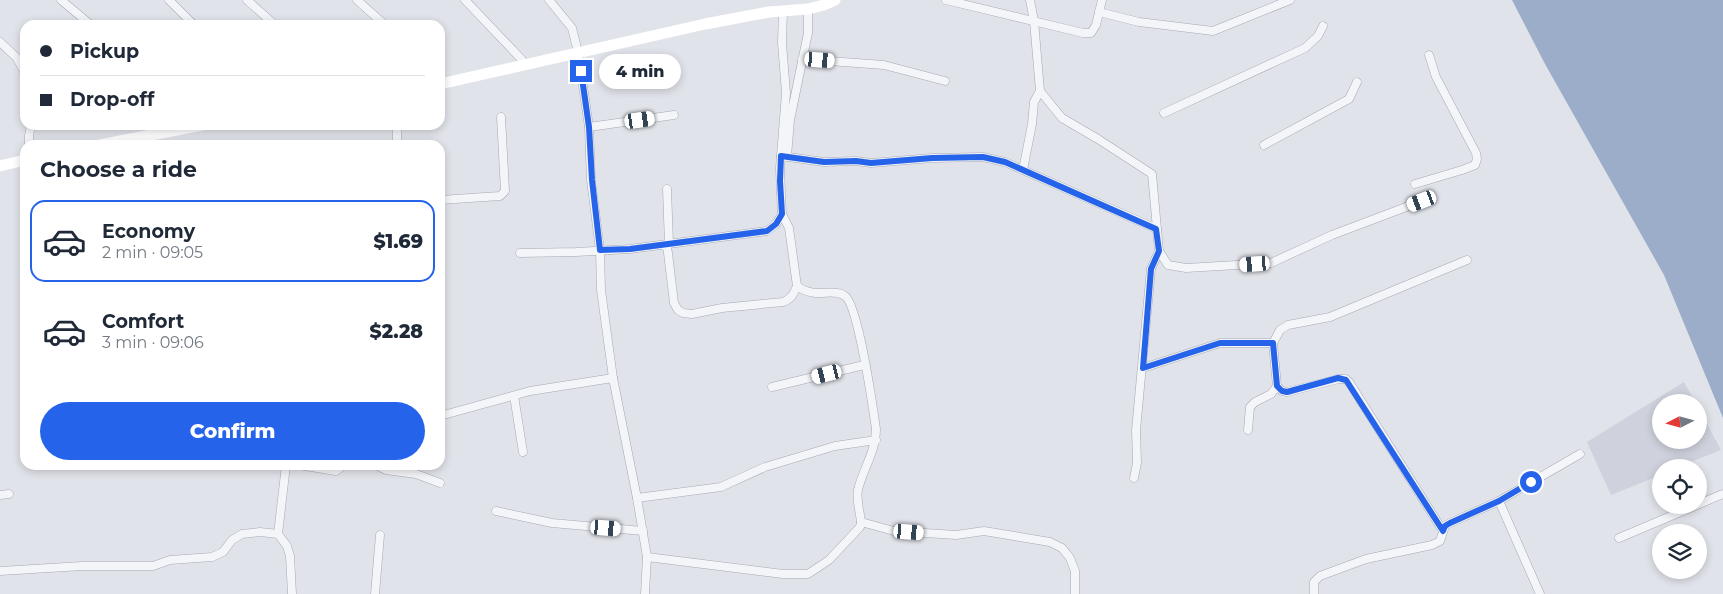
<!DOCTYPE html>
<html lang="en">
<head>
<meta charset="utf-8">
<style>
	body { margin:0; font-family:Montserrat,sans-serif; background:#f6f6f7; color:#1f2937; height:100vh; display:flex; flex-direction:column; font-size:19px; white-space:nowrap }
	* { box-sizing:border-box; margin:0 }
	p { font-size:16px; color:#747a83 }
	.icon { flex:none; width:28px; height:28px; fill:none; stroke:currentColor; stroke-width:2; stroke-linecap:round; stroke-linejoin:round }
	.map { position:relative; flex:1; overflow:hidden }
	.panel { position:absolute; left:20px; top:140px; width:425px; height:330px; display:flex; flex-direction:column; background:#fff; border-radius:15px; box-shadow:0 2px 8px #0003 }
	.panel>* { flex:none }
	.top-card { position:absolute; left:20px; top:20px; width:425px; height:110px; border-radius:15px; box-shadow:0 2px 8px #0003; display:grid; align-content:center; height:110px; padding:0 20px; background:#fff }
	.needle { width:32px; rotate:264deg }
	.buttons { position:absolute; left:1652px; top:394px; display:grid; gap:10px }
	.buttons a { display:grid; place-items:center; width:55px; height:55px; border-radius:50%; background:#fff; box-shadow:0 2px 8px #0003; font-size:25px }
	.end { position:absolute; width:22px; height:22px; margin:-11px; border:6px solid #2563eb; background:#fff; box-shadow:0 0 0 2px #fff }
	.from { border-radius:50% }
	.bubble { position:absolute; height:35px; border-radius:18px; background:#fff; box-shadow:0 2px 8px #0003; font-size:16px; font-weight:800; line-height:35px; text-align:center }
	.car { position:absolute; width:15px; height:30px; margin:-15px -8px; border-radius:6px; box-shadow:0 0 4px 1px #0007; background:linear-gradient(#fff 24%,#345 0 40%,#fff 0 76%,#345 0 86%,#fff 0) }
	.top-card b { display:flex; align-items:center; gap:18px; height:48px; font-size:19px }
	.top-card b+b { border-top:1px solid #e0e1e3 }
	.top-card i { width:12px; height:12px; background:#1f2937 }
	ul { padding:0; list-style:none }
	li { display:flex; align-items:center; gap:15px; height:82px; margin:0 10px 8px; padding:0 10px; border:2px solid transparent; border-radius:15px }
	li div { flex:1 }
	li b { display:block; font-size:19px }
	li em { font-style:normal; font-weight:800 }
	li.on { border-color:#2563eb }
	li>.icon { width:45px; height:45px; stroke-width:1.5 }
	h2 { padding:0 20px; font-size:22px; line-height:60px }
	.button { display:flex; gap:10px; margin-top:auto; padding:10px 20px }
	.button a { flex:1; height:58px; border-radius:30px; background:#2563eb; color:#fff; font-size:20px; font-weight:800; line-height:58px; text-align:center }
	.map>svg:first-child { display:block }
</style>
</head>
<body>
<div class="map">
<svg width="1723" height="594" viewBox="0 0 1723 594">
	<rect width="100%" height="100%" fill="#e1e3ea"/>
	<polygon fill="#cfd2dc" points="1684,382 1695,402 1661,402 1661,440 1699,440 1699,409 1721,450 1678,467 1661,468 1661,475 1611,495 1587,442"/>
	<polygon fill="#9cadc9" points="1512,0 1723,0 1723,418 1664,275 1545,64"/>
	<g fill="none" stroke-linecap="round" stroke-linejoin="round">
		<g stroke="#a6a9b4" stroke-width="9">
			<g id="street">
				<polyline points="61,0 91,25"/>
				<polyline points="169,0 194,25"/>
				<polyline points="247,0 275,25"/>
				<polyline points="357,0 385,25"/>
				<polyline points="465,0 526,64"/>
				<polyline points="549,0 572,28 578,52 589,127 591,180 600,250 601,290 613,378 637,498 647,557 645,594"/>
				<polyline points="946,0 1083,33 1091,33 1096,25 1102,0"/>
				<polyline points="1099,12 1139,22 1213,31 1290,0"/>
				<polyline points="0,42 17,58 25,73"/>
				<polyline points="802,59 884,65 945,81"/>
				<polyline points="1040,91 1062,118 1098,139 1152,174 1157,229"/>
				<polyline points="1164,113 1305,48 1318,36 1323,26"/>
				<polyline points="589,127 674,115"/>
				<polyline points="29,145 29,136 31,125"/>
				<polyline points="397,145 397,125"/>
				<polyline points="1264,145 1349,99 1357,82"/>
				<polyline points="781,156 824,162 856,161 871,163 932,158 983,157 1005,162 1157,229 1159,251 1151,269 1136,430 1137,463 1134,478"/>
				<polyline points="787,156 790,120 808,33 808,9"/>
				<polyline points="1023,170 1032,124 1034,102 1040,91 1034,21 1030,0"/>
				<polyline points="1415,184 1462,170 1475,165 1477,159 1476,153 1436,77 1429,55"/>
				<polyline points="667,189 669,244"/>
				<polyline points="440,200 500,196 505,191 501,117"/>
				<path d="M663 245 667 248 668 253 674 303 678 310 683 313 692 314 722 308 783 302C791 299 794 294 797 286"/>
				<polyline points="1159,251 1168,265 1186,268 1271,263 1332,235 1422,201"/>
				<polyline points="520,253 576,252 630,249 767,231 776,224 782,214"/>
				<polyline points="1143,368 1220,343 1273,343"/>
				<polyline points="772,387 864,365"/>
				<polyline points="514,396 523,452"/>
				<polyline points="440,416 530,391 613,378"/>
				<polyline points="1248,430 1250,407 1255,402 1271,394 1277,386"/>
				<polyline points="286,465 278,534 287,546 290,556 292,594"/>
				<polyline points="299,465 336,471 344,465"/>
				<polyline points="376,465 386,470 416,474 440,483"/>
				<polyline points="0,495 9,494"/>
				<polyline points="637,498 721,487 765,467 835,446 876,440"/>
				<polyline points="1499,501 1540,594"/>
				<polyline points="1699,504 1723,494"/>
				<polyline points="496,511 552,523 643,531"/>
				<polyline points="861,522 894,531 956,535 984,531 1050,542 1062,548 1070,558 1075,571 1075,594"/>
				<polyline points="1443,531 1349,382 1346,379 1338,379 1287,392 1282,391 1277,386 1273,343 1280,330 1288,325 1330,317 1467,260"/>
				<polyline points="1619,538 1697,505"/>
				<path d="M647 557 783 574H808L829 560 860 527 861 522C860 512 856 499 858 490 863 469 876 451 876 429 873 408 858 305 845 296 833 287 816 300 797 286L789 228 782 214 781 194 780 168 786 93 782 43 783 12"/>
				<polyline points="0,571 82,566 153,566 170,560 212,557 223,552 232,540 242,534 260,532 278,534"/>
				<polyline points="375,594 380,535"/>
				<polyline points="1314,594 1314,582 1320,576 1366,559 1432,545 1440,541 1445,526 1450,523 1499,501 1580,454"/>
			</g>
		</g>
		<use href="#street" stroke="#f4f5f8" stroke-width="8"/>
		<g stroke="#fff" stroke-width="11">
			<polyline points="440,84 705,24 769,12 808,9 824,5 835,0"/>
			<polyline points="100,145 202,125"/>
			<polyline points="0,166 25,160"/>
		</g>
	</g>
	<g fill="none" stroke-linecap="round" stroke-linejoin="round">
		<polyline stroke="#2563eb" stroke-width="6" points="581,71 589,127 592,180 600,250 630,249 767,231 776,224 782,214 780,181 781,156 824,162 856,161 871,163 932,158 983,157 1005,162 1156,229 1159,251 1151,269 1143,368 1220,343 1273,343 1277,386 1282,391 1287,392 1338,378 1346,380 1443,531 1445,526 1450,523 1499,501 1531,482"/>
	</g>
</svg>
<div class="buttons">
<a><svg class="needle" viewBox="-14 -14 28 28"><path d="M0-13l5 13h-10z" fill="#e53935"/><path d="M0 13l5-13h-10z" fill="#747a83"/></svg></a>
<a><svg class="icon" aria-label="locate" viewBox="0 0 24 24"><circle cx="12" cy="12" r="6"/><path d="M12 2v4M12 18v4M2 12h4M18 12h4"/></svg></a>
<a><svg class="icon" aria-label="layers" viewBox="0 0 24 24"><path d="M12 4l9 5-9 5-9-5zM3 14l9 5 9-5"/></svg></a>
</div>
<i class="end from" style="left:1531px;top:482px"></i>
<i class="end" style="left:581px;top:71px"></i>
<div class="bubble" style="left:599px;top:54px;width:82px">4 min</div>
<i class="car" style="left:820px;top:60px;rotate:94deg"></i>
<i class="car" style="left:640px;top:120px;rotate:82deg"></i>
<i class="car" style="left:1422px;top:201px;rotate:249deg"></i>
<i class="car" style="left:1255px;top:264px;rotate:266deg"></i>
<i class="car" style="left:827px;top:374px;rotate:256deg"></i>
<i class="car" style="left:606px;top:528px;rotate:95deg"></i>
<i class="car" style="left:909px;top:532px;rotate:94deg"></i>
<div class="top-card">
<b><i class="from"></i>Pickup</b>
<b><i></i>Drop-off</b>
</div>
<section class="panel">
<h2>Choose a ride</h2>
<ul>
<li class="on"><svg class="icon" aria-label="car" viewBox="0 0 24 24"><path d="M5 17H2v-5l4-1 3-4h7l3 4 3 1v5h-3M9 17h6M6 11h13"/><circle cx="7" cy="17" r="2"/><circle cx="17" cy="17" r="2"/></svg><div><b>Economy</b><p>2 min · 09:05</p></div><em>$1.69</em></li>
<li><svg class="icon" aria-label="car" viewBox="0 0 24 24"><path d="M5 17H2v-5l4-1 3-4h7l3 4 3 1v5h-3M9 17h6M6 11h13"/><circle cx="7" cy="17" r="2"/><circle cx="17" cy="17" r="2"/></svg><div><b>Comfort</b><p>3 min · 09:06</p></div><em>$2.28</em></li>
</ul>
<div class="button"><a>Confirm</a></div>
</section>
</div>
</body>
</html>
